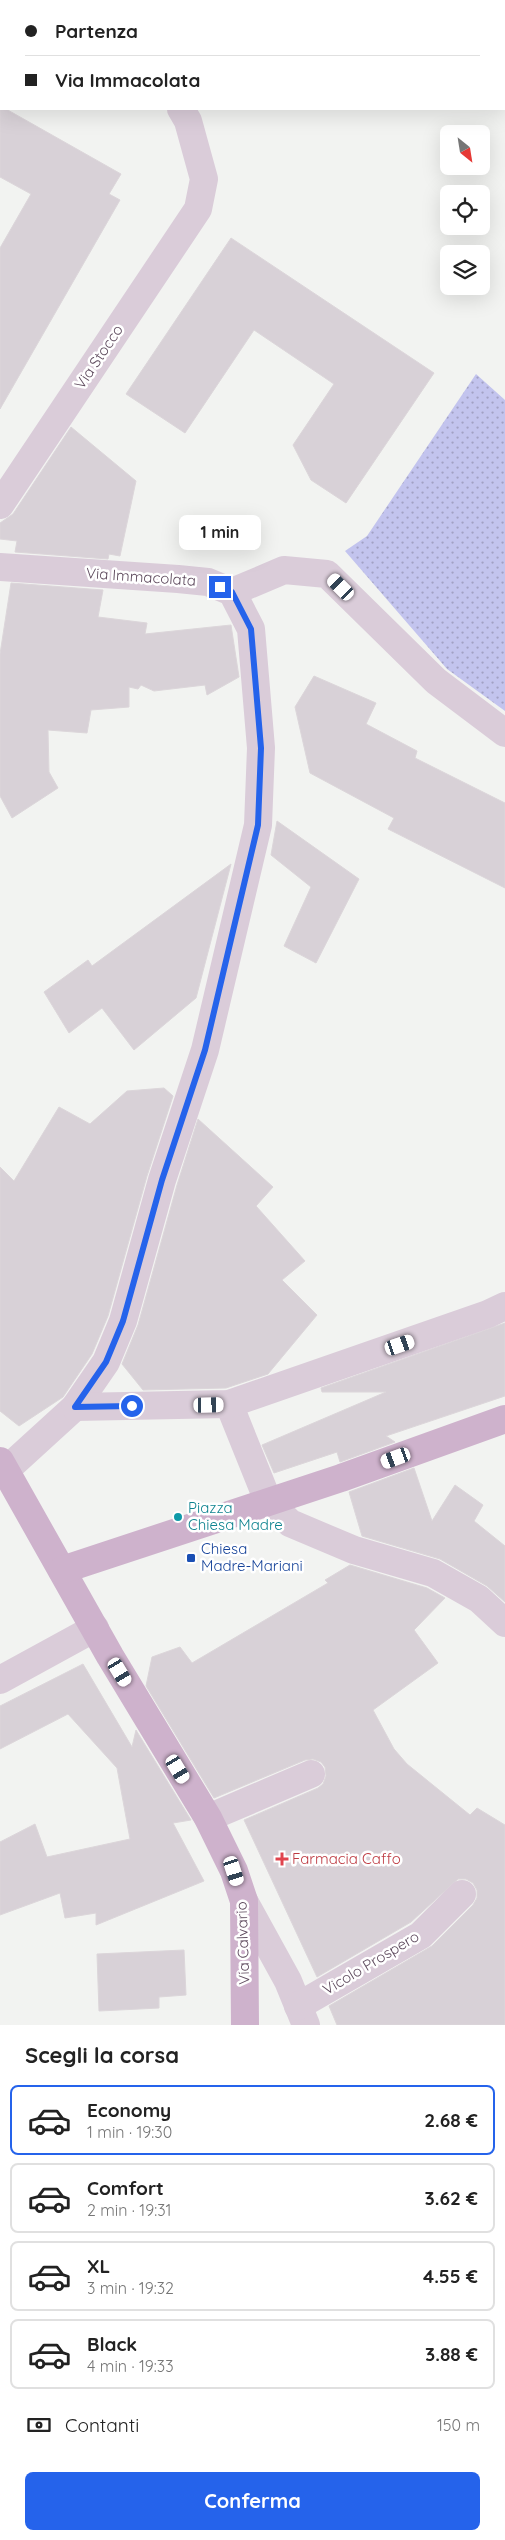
<!DOCTYPE html>
<html lang="it">
<head>
<meta charset="utf-8">
<style>
	body { margin:0; font-family:Quicksand,sans-serif; background:#f6f6f6; color:#222; height:100vh; display:flex; flex-direction:column; font-size:19px; white-space:nowrap }
	* { box-sizing:border-box; margin:0 }
	p { font-size:16px; color:#767676 }
	.icon { flex:none; width:28px; height:28px; fill:none; stroke:currentColor; stroke-width:2; stroke-linecap:round; stroke-linejoin:round }
	.map { position:relative; height:2025px; overflow:hidden }
	.details { display:flex; flex-direction:column; background:#fff; flex:1 }
	.details>* { flex:none }
	.top-card { position:absolute; left:0px; top:0px; width:505px; height:110px; box-shadow:0 5px 20px #0002; display:grid; align-content:center; height:110px; padding:0 25px; background:#fff }
	.needle { width:32px; rotate:150deg }
	.controls { position:absolute; left:440px; top:125px; display:grid; gap:10px }
	.controls a { display:grid; place-items:center; width:50px; height:50px; border-radius:8px; background:#fff; box-shadow:0 5px 20px #0002; font-size:25px }
	.end { position:absolute; width:22px; height:22px; margin:-11px; border:6px solid #2563eb; background:#fff; box-shadow:0 0 0 2px #fff }
	.from { border-radius:50% }
	.bubble { position:absolute; height:35px; border-radius:8px; background:#fff; box-shadow:0 5px 20px #0002; font-size:16px; font-weight:800; line-height:35px; text-align:center }
	.car { position:absolute; width:15px; height:30px; margin:-15px -8px; border-radius:6px; box-shadow:0 0 4px 1px #0007; background:linear-gradient(#fff 24%,#345 0 40%,#fff 0 76%,#345 0 86%,#fff 0) }
	.top-card b { display:flex; align-items:center; gap:18px; height:48px; font-size:19px }
	.top-card b+b { border-top:1px solid #e0e0e0 }
	.top-card i { width:12px; height:12px; background:#222 }
	ul { padding:0; list-style:none }
	li { display:flex; align-items:center; gap:15px; height:70px; margin:0 10px 8px; padding:0 15px; border:2px solid #e0e0e0; border-radius:8px }
	li div { flex:1 }
	li b { display:block; font-size:19px }
	li em { font-style:normal; font-weight:800 }
	li.current { border-color:#2563eb }
	li>.icon { width:45px; height:45px; stroke-width:1.5 }
	h2 { padding:0 25px; font-size:22px; line-height:60px }
	.pay { display:flex; align-items:center; gap:12px; height:55px; padding:0 25px; font-size:19px }
	.pay p { margin-inline-start:auto }
	.action { display:flex; gap:10px; margin-top:auto; padding:10px 25px }
	.action a { flex:1; height:58px; border-radius:8px; background:#2563eb; color:#fff; font-size:20px; font-weight:800; line-height:58px; text-align:center }
	.map>svg:first-child { display:block }
</style>
</head>
<body>
<div class="map">
<svg width="505" height="2025" viewBox="0 0 505 2025">
	<defs>
		<pattern id="grass-dots" width="8" height="8" patternUnits="userSpaceOnUse" patternTransform="scale(1.25)"><rect width="8" height="8" fill="#c3c4ee"/><path d="M2 2h.1M6 6h.1" fill="none" stroke="#a2a1c4" stroke-width="1.8" stroke-linecap="round"/></pattern>
	</defs>
	<rect width="100%" height="100%" fill="#f2f3f1"/>
	<polygon fill="url(#grass-dots)" points="476,374 505,400 505,711 447,669 345,551 367,536"/>
	<g fill="#d8d1d7" stroke="#dcd6da">
		<polygon points="0,105 1,109 6,109 121,174 109,194 120,200 0,409 0,248 31,194 0,177"/>
		<polygon points="231,238 434,373 346,503 311,480 293,445 334,384 254,330 185,433 126,394"/>
		<polygon points="71,427 136,481 120,556 109,554 108,559 15,552 17,541 0,539 0,523 13,514"/>
		<polygon points="11,583 103,590 98,617 147,623 145,634 231,625 239,677 207,695 205,685 154,691 141,685 138,689 129,687 129,707 91,710 87,733 48,730 49,772 58,788 12,818 0,796 0,654"/>
		<polygon points="314,676 376,703 366,724 417,751 415,758 505,803 505,888 388,829 394,818 310,773 295,707"/>
		<polygon points="277,821 359,879 316,963 284,946 311,887 271,855"/>
		<polygon points="231,864 196,998 134,1050 102,1008 69,1033 44,992 88,960 92,966"/>
		<polygon points="164,1088 173,1096 147,1176 108,1316 92,1354 63,1397 19,1426 0,1411 0,1167 14,1181 59,1107 90,1124 127,1091"/>
		<polygon points="198,1119 273,1187 256,1206 305,1261 282,1280 317,1315 268,1374 226,1388 143,1390 122,1364 138,1325 177,1185"/>
		<polygon points="505,1323 505,1396 386,1436 395,1442 340,1462 337,1452 274,1473 262,1445 386,1392 322,1392 321,1388"/>
		<polygon points="414,1468 432,1521 455,1485 483,1505 474,1521 505,1546 505,1602 487,1586 440,1559 362,1536 349,1492"/>
		<polygon points="350,1565 427,1588 445,1598 414,1630 438,1663 373,1710 394,1749 407,1764 470,1815 477,1808 505,1825 505,2025 337,2025 329,2006 432,1946 473,1905 477,1898 477,1890 473,1883 466,1879 458,1879 411,1922 317,1977 244,1820 318,1788 323,1784 326,1776 325,1767 321,1762 313,1759 305,1760 214,1798 146,1686 152,1657 180,1647 192,1663 328,1583 325,1580"/>
		<polygon points="83,1664 132,1747 136,1730 191,1820 173,1823 204,1881 96,1925 96,1913 65,1918 60,1893 0,1915 0,1842 35,1824 47,1857 130,1839 117,1768 68,1714 0,1749 0,1706"/>
		<polygon points="184,1950 186,1995 159,1997 159,2008 99,2011 97,1954"/>
	</g>
	<g fill="none" stroke-linecap="round" stroke-linejoin="round">
		<g stroke="#daccd9" stroke-width="28">
			<polyline points="90,0 91,1"/>
			<polyline points="0,505 198,209 204,179 188,121 181,109"/>
			<polyline points="0,567 178,579 208,582 232,592 251,629 261,748 258,825 205,1050 162,1180 123,1321 106,1362 75,1407 6,1470"/>
			<polyline points="232,592 284,570 327,574 436,681 505,733"/>
			<polyline points="229,1404 268,1501 290,1523 354,1550 433,1573 479,1599 505,1623"/>
			<polyline points="75,1407 229,1404 488,1314 505,1306"/>
			<polyline points="0,1680 95,1628"/>
			<polyline points="208,1818 311,1774"/>
			<polyline points="244,1901 288,1981 306,2025"/>
			<polyline points="298,2006 421,1935 462,1894"/>
		</g>
		<g stroke="#ceb2cc" stroke-width="28">
			<polyline points="0,1461 110,1656 208,1818 234,1871 244,1901 245,2025"/>
			<polyline points="62,1570 341,1478 505,1419"/>
		</g>
	</g>
	<g fill="none" stroke-linecap="round" stroke-linejoin="round">
		<polyline stroke="#2563eb" stroke-width="6" points="132,1406 75,1407 106,1362 123,1321 162,1180 205,1050 258,825 261,748 251,629 232,592 220,587"/>
	</g>
	<circle fill="#0f9aa8" stroke="#fff" stroke-width="2" cx="178" cy="1517" r="5"/>
	<rect fill="#1a4fb4" stroke="#fff" stroke-width="2" x="186" y="1553" width="10" height="10" rx="2.5"/>
	<path fill="#e0444e" stroke="#fff" stroke-width="2" d="M279.5 1851.5h5v5h5v5h-5v5h-5v-5h-5v-5h5z"/>
	<g text-anchor="middle" stroke-width="5" stroke-linejoin="round" paint-order="stroke">
		<g font-size="15" fill="#5e4a5d" stroke="#fff">
			<text transform="translate(99 357) rotate(-56)" y="5">Via Stocco</text>
			<text transform="translate(141 577) rotate(4)" y="5">Via Immacolata</text>
			<text transform="translate(243 1943) rotate(-92)" y="5">Via Calvario</text>
			<text transform="translate(371 1963) rotate(-31)" y="5">Vicolo Prospero</text>
		</g>
		<g font-size="15" fill="#0d838f" stroke="#fff" text-anchor="start">
			<text x="188" y="1513">Piazza<tspan x="188" dy="17">Chiesa Madre</tspan></text>
		</g>
		<g font-size="15" fill="#164399" stroke="#fff" text-anchor="start">
			<text x="201" y="1554">Chiesa<tspan x="201" dy="17">Madre-Mariani</tspan></text>
		</g>
		<g font-size="15" fill="#be3a42" stroke="#fff" text-anchor="start">
			<text x="292" y="1864">Farmacia Caffo</text>
		</g>
	</g>
</svg>
<div class="controls">
<a><svg class="needle" viewBox="-14 -14 28 28"><path d="M0-13l5 13h-10z" fill="#e53935"/><path d="M0 13l5-13h-10z" fill="#767676"/></svg></a>
<a><svg class="icon" aria-label="locate" viewBox="0 0 24 24"><circle cx="12" cy="12" r="6"/><path d="M12 2v4M12 18v4M2 12h4M18 12h4"/></svg></a>
<a><svg class="icon" aria-label="layers" viewBox="0 0 24 24"><path d="M12 4l9 5-9 5-9-5zM3 14l9 5 9-5"/></svg></a>
</div>
<i class="end from" style="left:132px;top:1406px"></i>
<i class="end" style="left:220px;top:587px"></i>
<div class="bubble" style="left:179px;top:515px;width:82px">1 min</div>
<i class="car" style="left:341px;top:587px;rotate:315deg"></i>
<i class="car" style="left:400px;top:1345px;rotate:71deg"></i>
<i class="car" style="left:209px;top:1405px;rotate:89deg"></i>
<i class="car" style="left:396px;top:1458px;rotate:250deg"></i>
<i class="car" style="left:120px;top:1672px;rotate:149deg"></i>
<i class="car" style="left:178px;top:1769px;rotate:149deg"></i>
<i class="car" style="left:234px;top:1871px;rotate:162deg"></i>
<div class="top-card">
<b><i class="from"></i>Partenza</b>
<b><i></i>Via Immacolata</b>
</div>
</div>
<section class="details">
<h2>Scegli la corsa</h2>
<ul>
<li class="current"><svg class="icon" aria-label="car" viewBox="0 0 24 24"><path d="M5 17H2v-5l4-1 3-4h7l3 4 3 1v5h-3M9 17h6M6 11h13"/><circle cx="7" cy="17" r="2"/><circle cx="17" cy="17" r="2"/></svg><div><b>Economy</b><p>1 min · 19:30</p></div><em>2.68 €</em></li>
<li><svg class="icon" aria-label="car" viewBox="0 0 24 24"><path d="M5 17H2v-5l4-1 3-4h7l3 4 3 1v5h-3M9 17h6M6 11h13"/><circle cx="7" cy="17" r="2"/><circle cx="17" cy="17" r="2"/></svg><div><b>Comfort</b><p>2 min · 19:31</p></div><em>3.62 €</em></li>
<li><svg class="icon" aria-label="car" viewBox="0 0 24 24"><path d="M5 17H2v-5l4-1 3-4h7l3 4 3 1v5h-3M9 17h6M6 11h13"/><circle cx="7" cy="17" r="2"/><circle cx="17" cy="17" r="2"/></svg><div><b>XL</b><p>3 min · 19:32</p></div><em>4.55 €</em></li>
<li><svg class="icon" aria-label="car" viewBox="0 0 24 24"><path d="M5 17H2v-5l4-1 3-4h7l3 4 3 1v5h-3M9 17h6M6 11h13"/><circle cx="7" cy="17" r="2"/><circle cx="17" cy="17" r="2"/></svg><div><b>Black</b><p>4 min · 19:33</p></div><em>3.88 €</em></li>
</ul>
<div class="pay"><svg class="icon" aria-label="cash" viewBox="0 0 24 24"><path d="M3 7h18v10H3z"/><circle cx="12" cy="12" r="2"/></svg>Contanti<p>150 m</p></div>
<div class="action"><a>Conferma</a></div>
</section>
</body>
</html>
